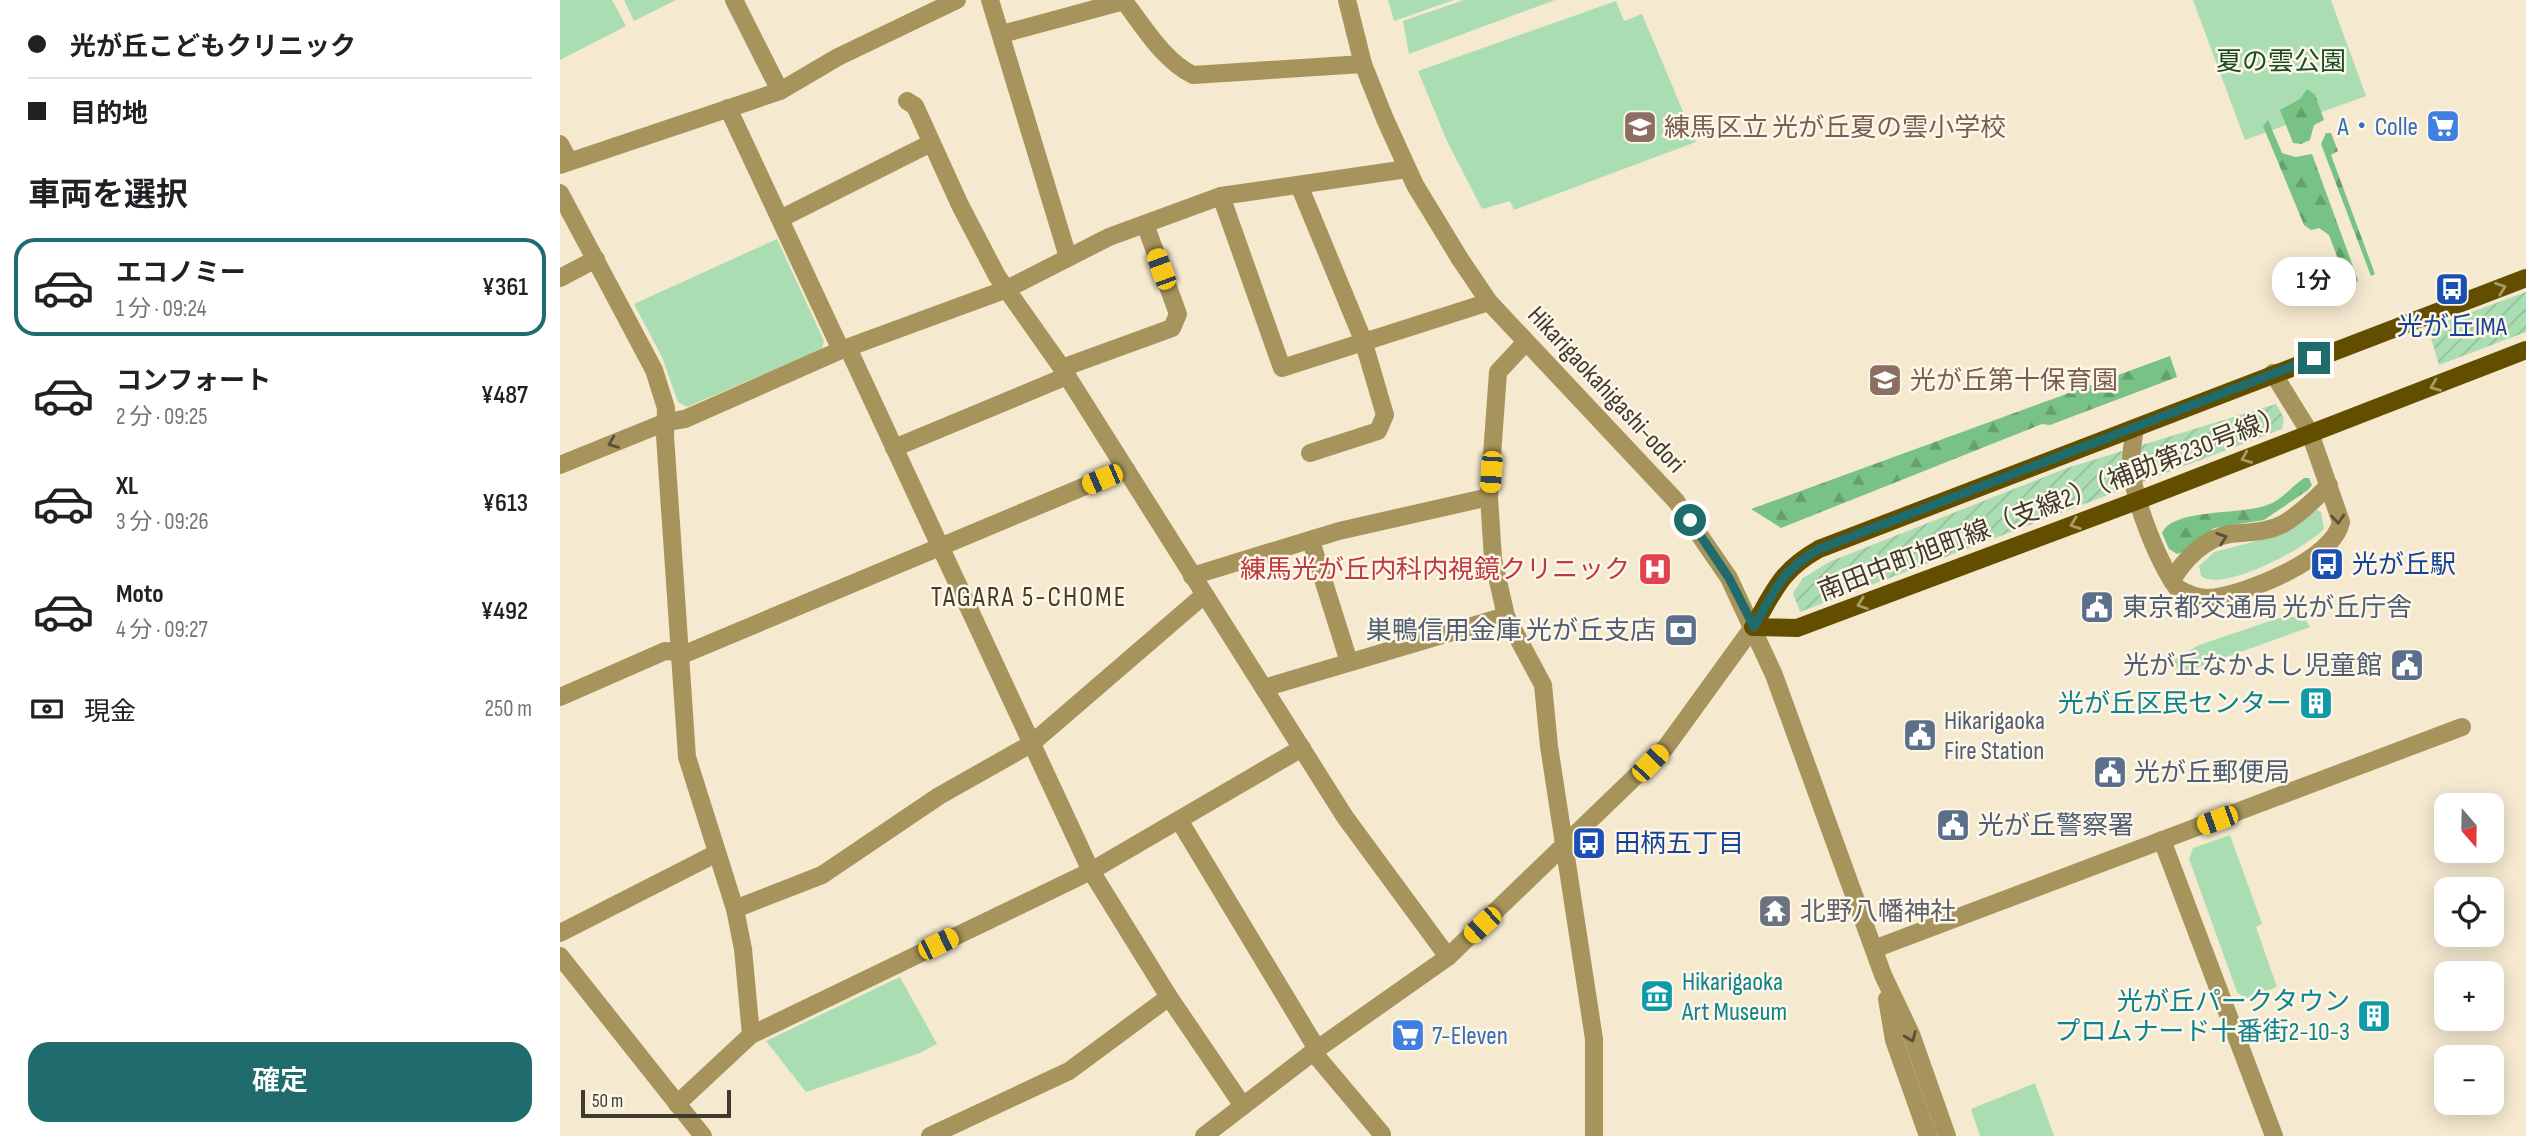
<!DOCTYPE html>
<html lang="ja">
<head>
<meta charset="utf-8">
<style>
	body { margin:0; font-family:"Sofia Sans Condensed","Noto Sans JP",sans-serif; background:#f6f6f6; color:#202124; height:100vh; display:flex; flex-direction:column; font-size:26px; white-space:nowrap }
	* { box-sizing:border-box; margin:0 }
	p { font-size:23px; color:#757577 }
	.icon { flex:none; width:38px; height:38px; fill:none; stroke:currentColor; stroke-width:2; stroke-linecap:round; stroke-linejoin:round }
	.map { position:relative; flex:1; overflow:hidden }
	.drawer { display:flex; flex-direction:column; background:#fff; width:560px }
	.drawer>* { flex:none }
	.top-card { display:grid; align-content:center; height:154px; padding:0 28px; background:#fff }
	.needle { width:46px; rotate:160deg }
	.controls { position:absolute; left:1874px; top:793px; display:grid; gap:14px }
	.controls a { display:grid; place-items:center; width:70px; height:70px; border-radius:14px; background:#fff; box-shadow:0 4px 18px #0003; font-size:35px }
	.scale { position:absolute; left:21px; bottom:18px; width:150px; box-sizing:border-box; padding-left:7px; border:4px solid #3f3a30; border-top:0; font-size:19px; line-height:24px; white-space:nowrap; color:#3f3a30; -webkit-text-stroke:5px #fef7e8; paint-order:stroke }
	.end { position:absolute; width:32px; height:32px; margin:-16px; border:9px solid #206c6c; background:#fff; box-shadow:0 0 0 4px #fff }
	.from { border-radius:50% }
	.bubble { position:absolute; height:49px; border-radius:21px; background:#fff; box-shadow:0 4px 18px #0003; font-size:23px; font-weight:600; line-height:49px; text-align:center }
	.car { position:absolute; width:21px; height:42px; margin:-21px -10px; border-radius:9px; box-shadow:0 0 5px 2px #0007; background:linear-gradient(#f5c518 24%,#345 0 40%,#f5c518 0 76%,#345 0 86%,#f5c518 0) }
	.top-card b { display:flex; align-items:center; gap:24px; height:66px; font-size:26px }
	.top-card b+b { border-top:2px solid #e0e0e0 }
	.top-card i { width:18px; height:18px; background:#202124 }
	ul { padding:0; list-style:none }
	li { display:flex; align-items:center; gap:21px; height:98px; margin:0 14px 10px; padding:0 14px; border:4px solid transparent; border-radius:21px }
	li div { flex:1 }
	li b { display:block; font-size:26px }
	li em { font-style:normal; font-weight:600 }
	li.selected { border-color:#206c6c }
	li>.icon { width:63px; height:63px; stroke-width:1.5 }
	h2 { padding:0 28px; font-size:32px; line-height:84px }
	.pay { display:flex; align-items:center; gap:18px; height:77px; padding:0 28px; font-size:26px }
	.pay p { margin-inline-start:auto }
	.primary-button { display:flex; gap:14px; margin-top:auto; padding:14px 28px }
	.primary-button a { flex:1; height:80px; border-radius:21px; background:#206c6c; color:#fff; font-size:28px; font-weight:600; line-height:80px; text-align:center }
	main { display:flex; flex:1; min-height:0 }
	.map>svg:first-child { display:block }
</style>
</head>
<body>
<main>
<section class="drawer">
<div class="top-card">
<b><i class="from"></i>光が丘こどもクリニック</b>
<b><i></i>目的地</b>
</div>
<h2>車両を選択</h2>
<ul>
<li class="selected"><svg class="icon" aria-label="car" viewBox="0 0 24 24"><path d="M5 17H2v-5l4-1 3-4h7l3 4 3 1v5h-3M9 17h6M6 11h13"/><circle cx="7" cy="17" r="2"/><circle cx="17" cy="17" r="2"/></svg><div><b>エコノミー</b><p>1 分 · 09:24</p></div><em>¥361</em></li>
<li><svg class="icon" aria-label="car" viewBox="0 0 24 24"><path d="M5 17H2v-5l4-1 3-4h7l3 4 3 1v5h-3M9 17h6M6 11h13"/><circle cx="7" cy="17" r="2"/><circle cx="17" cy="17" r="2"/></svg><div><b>コンフォート</b><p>2 分 · 09:25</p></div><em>¥487</em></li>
<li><svg class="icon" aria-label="car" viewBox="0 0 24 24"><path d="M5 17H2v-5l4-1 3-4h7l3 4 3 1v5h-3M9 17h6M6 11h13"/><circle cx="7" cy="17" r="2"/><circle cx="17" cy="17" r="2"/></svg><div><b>XL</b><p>3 分 · 09:26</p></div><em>¥613</em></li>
<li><svg class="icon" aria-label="car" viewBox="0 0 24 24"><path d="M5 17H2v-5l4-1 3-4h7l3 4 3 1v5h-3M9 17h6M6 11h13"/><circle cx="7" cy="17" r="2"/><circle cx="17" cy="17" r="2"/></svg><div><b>Moto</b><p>4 分 · 09:27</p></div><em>¥492</em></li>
</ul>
<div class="pay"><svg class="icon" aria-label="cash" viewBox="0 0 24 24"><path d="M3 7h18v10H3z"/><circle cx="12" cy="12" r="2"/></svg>現金<p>250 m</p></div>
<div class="primary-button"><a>確定</a></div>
</section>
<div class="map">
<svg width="1966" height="1136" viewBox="0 0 1966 1136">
	<defs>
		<pattern id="forest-firs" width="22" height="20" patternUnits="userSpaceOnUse" patternTransform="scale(1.75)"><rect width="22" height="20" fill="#78c285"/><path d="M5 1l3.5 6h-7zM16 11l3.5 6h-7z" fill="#649f6d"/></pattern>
		<pattern id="garden-furrows" width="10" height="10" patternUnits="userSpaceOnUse" patternTransform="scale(1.75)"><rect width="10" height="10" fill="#abddb3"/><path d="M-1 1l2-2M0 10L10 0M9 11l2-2" fill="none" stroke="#94be9a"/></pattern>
	</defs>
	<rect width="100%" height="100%" fill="#f5ead0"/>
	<g fill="#abddb3">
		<polygon points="0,0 52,0 66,26 0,60"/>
		<polygon points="64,0 116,0 74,21"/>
		<polygon points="828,0 894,0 834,21"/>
		<polygon points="904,0 995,0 849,54 843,21"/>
		<polygon points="1633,0 1771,0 1806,96 1685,140"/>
		<polygon points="1056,1 1064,21 1082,14 1136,142 954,210 950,201 922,209 887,141 858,71"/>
		<polygon points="217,239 264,341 262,349 127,407 118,402 102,357 74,304"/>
		<path d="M1757 510 1761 512 1764 529C1748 547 1662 593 1641 576L1639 566 1654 552 1720 535Z"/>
		<polygon points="1722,617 1744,617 1750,627 1619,674 1614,660 1639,645"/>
		<polygon points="1670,835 1702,924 1696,927 1717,987 1686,999 1677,992 1629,859 1633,848"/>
		<polygon points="340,977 377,1044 360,1053 246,1092 206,1041"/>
		<polygon points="1475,1083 1494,1136 1420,1136 1411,1109"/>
	</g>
	<g fill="url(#forest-firs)">
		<polygon points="1747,89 1755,95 1764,120 1754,125 1750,140 1741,144 1733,143 1720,110 1740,99"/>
		<polygon points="1708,120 1722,153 1736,157 1752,154 1798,280 1794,285 1787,283 1769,235 1759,228 1751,230 1744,225 1703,126"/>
		<polygon points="1766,133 1771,133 1778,151 1771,155 1815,274 1811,276 1761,144"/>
		<polygon points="1610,356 1617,377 1490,425 1482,424 1221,528 1191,509"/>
		<path d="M1744 478H1749L1752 485 1748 490 1704 520 1654 528 1623 552 1617 554 1609 549 1602 533C1614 506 1689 517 1714 502 1725 496 1734 485 1744 478Z"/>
	</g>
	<g fill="url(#garden-furrows)">
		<polygon points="1966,292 1966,332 1879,365 1868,328"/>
		<polygon points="1716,404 1724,418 1722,429 1240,612 1233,593 1243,578 1269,562 1507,468"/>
	</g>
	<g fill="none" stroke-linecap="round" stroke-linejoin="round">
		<g stroke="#a7945c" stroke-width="18">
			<polyline points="174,0 220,91"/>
			<polyline points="430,0 508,257"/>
			<polyline points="787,0 803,64 825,119 855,185 900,259 929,302 1116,501 1169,578 1214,675 1323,975 1351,1034 1387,1136"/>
			<path d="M442 34 564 1C583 26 604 61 633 75L803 64"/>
			<polyline points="347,101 355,106 400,205 437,276 502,368 785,817 888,957"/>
			<polyline points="168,108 281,350"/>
			<polyline points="0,144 9,161"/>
			<polyline points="0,165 220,91 278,57 397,0"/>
			<polyline points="739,185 803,340 825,415 818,431 750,453"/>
			<polyline points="0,193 94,370 106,408 105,436 127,757 175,909 183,949 191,1035"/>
			<polyline points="661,196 722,368 929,302"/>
			<polyline points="222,218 371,143"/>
			<polyline points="0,278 36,259"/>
			<polyline points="966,342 938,372 929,497 933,559 946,616 983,685 989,746 1034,1039 1034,1136"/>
			<polyline points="288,348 531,871 609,997 683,1106"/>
			<polyline points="502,368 612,328 618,314 585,224"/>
			<path d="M1575 429C1573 440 1571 452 1571 463 1572 497 1597 560 1617 588 1626 593 1636 598 1648 598 1683 596 1774 559 1781 522L1750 433 1713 373"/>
			<polyline points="334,448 507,376"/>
			<polyline points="0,465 106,422 125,419 281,350 447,289 549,237 661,196 847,169"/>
			<polyline points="751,541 789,662"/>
			<polyline points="632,576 779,531 929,497"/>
			<path d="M1612 581C1623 560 1645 538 1670 534 1688 532 1706 533 1723 524 1740 514 1755 499 1769 485"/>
			<polyline points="704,688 946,616"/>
			<polyline points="0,697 105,651 127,653 566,469"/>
			<polyline points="619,820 757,1049"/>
			<polyline points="1602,840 1714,1136"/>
			<polyline points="175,909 262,875 379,796 471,744 644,595"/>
			<polyline points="0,933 157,853"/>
			<polyline points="1314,949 1902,727"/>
			<polyline points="0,956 143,1136"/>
			<polyline points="1327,999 1334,1040 1368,1136"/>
			<polyline points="753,1052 822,1134"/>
			<polyline points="117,1104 191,1035 531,871 742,748"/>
			<polyline points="370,1136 509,1071 609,997"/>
			<polyline points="644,1136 753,1052 888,957 1106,747 1193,627"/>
		</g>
		<path stroke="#634e00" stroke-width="18" d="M1966 278 1259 549C1220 571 1215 590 1193 627L1237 628 1579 500 1966 350"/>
	</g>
	<defs><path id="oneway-chevron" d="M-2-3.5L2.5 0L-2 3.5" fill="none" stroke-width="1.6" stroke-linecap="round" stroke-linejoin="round" transform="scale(1.75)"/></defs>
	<g stroke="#a99a68">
		<use href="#oneway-chevron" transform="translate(1941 288) rotate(-20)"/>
		<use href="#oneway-chevron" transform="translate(1875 386) rotate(158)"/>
		<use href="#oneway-chevron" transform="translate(1686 458) rotate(158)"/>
		<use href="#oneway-chevron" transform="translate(1515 524) rotate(160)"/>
		<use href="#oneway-chevron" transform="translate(1302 604) rotate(160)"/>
	</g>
	<g stroke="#59503b">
		<use href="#oneway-chevron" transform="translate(53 443) rotate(158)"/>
		<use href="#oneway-chevron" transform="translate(1778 519) rotate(85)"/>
		<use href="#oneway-chevron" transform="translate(1662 538) rotate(-19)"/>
		<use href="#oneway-chevron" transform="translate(1351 1037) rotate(68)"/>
	</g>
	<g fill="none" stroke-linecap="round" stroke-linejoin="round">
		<path stroke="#206c6c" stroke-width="9" d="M1130 520 1169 578 1194 627C1215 590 1220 571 1259 549L1754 358"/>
	</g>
	<defs>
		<g id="supermarket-square" transform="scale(1.75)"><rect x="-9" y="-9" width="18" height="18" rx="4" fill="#3f7fe0" stroke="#fef7e8"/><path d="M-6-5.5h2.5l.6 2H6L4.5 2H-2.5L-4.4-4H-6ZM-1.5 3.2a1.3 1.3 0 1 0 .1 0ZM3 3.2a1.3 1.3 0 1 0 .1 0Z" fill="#fff"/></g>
		<g id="school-square" transform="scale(1.75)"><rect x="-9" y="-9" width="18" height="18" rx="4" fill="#8d6e63" stroke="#fef7e8"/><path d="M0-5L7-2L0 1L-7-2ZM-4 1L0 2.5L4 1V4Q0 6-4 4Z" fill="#fff"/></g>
		<g id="bus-square" transform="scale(1.75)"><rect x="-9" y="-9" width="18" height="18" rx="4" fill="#1a4fb4" stroke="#fef7e8"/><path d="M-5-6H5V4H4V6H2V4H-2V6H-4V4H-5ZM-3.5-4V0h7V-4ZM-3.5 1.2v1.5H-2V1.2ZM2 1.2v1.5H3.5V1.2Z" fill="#fff"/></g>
		<g id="hospital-square" transform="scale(1.75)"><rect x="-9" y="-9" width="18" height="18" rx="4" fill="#e0444e" stroke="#fef7e8"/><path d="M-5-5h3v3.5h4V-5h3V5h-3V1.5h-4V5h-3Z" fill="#fff"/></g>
		<g id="civic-square" transform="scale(1.75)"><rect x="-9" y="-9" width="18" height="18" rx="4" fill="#5c6f8a" stroke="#fef7e8"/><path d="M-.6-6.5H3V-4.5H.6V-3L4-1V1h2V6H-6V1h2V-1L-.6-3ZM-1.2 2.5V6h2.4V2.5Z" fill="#fff"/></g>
		<g id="bank-square" transform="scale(1.75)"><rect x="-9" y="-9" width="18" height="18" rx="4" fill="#5c6f8a" stroke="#fef7e8"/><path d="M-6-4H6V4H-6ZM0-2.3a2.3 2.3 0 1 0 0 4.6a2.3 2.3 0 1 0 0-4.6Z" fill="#fff"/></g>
		<g id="building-square" transform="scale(1.75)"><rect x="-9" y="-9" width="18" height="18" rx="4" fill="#0f9aa8" stroke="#fef7e8"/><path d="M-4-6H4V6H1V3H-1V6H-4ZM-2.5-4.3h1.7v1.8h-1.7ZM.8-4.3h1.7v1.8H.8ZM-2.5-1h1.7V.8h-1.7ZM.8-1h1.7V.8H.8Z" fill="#fff"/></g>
		<g id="temple-square" transform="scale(1.75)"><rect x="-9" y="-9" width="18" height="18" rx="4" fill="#6b7280" stroke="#fef7e8"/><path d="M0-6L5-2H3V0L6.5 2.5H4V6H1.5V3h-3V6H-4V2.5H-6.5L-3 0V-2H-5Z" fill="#fff"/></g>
		<g id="museum-square" transform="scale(1.75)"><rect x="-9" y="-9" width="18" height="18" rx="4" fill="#0f9aa8" stroke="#fef7e8"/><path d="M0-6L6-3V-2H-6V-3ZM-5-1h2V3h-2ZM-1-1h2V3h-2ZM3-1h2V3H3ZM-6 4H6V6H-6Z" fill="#fff"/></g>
	</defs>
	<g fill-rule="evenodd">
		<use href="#supermarket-square" x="1883" y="126"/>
		<use href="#school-square" x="1080" y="127"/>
		<use href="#bus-square" x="1892" y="289"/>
		<use href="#school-square" x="1325" y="380"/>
		<use href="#bus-square" x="1767" y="564"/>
		<use href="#hospital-square" x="1095" y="569"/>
		<use href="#civic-square" x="1537" y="607"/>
		<use href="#bank-square" x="1121" y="630"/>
		<use href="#civic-square" x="1847" y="665"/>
		<use href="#building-square" x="1756" y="703"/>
		<use href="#civic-square" x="1360" y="735"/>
		<use href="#civic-square" x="1550" y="772"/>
		<use href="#civic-square" x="1393" y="825"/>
		<use href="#bus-square" x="1029" y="843"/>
		<use href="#temple-square" x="1215" y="911"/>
		<use href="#museum-square" x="1097" y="996"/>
		<use href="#building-square" x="1814" y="1016"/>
		<use href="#supermarket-square" x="848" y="1035"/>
	</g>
	<g text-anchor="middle" stroke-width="5" stroke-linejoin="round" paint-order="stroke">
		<g font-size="26" fill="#174d25" stroke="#fef7e8">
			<text x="1721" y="70">夏の雲公園</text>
		</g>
		<g font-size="26" fill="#366cbe" stroke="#fef7e8" text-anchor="end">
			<text x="1858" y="135">A・Colle</text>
			<text x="872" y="1044" text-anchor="start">7-Eleven</text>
		</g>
		<g font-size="26" fill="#785e54" stroke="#fef7e8" text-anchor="start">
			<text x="1104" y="136">練馬区立 光が丘夏の雲小学校</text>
			<text x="1350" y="389">光が丘第十保育園</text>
		</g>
		<g font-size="26" fill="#164399" stroke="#fef7e8" text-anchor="start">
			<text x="1892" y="335" text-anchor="middle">光が丘IMA</text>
			<text x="1792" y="573">光が丘駅</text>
			<text x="1054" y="852">田柄五丁目</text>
		</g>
		<g font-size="26" fill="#3f3a30" stroke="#fef7e8">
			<text transform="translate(1047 389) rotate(47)" y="9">Hikarigaokahigashi-odori</text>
			<text transform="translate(1492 503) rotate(-21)" y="9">南田中町旭町線（支線2）（補助第230号線）</text>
		</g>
		<g font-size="26" fill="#be3a42" stroke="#fef7e8" text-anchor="end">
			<text x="1070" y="578">練馬光が丘内科内視鏡クリニック</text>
		</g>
		<g font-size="26" fill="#4e5e75" stroke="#fef7e8" text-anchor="start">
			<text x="1562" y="616">東京都交通局 光が丘庁舎</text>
			<text x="1096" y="639" text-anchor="end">巣鴨信用金庫 光が丘支店</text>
			<text x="1822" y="674" text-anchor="end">光が丘なかよし児童館</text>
			<text x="1384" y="729">Hikarigaoka<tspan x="1384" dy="30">Fire Station</tspan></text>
			<text x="1574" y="781">光が丘郵便局</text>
			<text x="1418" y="834">光が丘警察署</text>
		</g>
		<g font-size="26" fill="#0d838f" stroke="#fef7e8" text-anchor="end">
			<text x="1732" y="712">光が丘区民センター</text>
			<text x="1122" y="990" text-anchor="start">Hikarigaoka<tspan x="1122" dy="30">Art Museum</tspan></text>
			<text x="1790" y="1010">光が丘パークタウン<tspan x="1790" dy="30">プロムナード十番街2-10-3</tspan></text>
		</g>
		<g font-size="26" fill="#5b616d" stroke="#fef7e8" text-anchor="start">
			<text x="1240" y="920">北野八幡神社</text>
		</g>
		<g font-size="28" letter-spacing="2" fill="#453b26" stroke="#fef7e8">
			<text x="469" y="606">TAGARA 5-CHOME</text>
		</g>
	</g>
</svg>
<div class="controls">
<a><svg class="needle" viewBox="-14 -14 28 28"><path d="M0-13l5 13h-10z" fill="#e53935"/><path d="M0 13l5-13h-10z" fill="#757577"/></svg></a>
<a><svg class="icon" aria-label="locate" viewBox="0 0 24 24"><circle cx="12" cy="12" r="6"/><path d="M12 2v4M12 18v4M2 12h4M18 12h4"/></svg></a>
<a>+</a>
<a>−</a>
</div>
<div class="scale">50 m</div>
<i class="end from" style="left:1130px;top:520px"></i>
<i class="end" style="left:1754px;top:358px"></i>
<div class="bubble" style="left:1712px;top:257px;width:84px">1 分</div>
<i class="car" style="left:601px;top:269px;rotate:340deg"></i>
<i class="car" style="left:931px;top:472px;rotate:184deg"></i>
<i class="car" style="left:542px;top:479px;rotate:247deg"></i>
<i class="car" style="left:1090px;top:763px;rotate:44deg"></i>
<i class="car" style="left:1657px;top:820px;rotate:250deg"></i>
<i class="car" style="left:922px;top:925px;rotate:227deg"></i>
<i class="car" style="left:378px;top:944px;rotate:64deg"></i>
</div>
</main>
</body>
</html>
